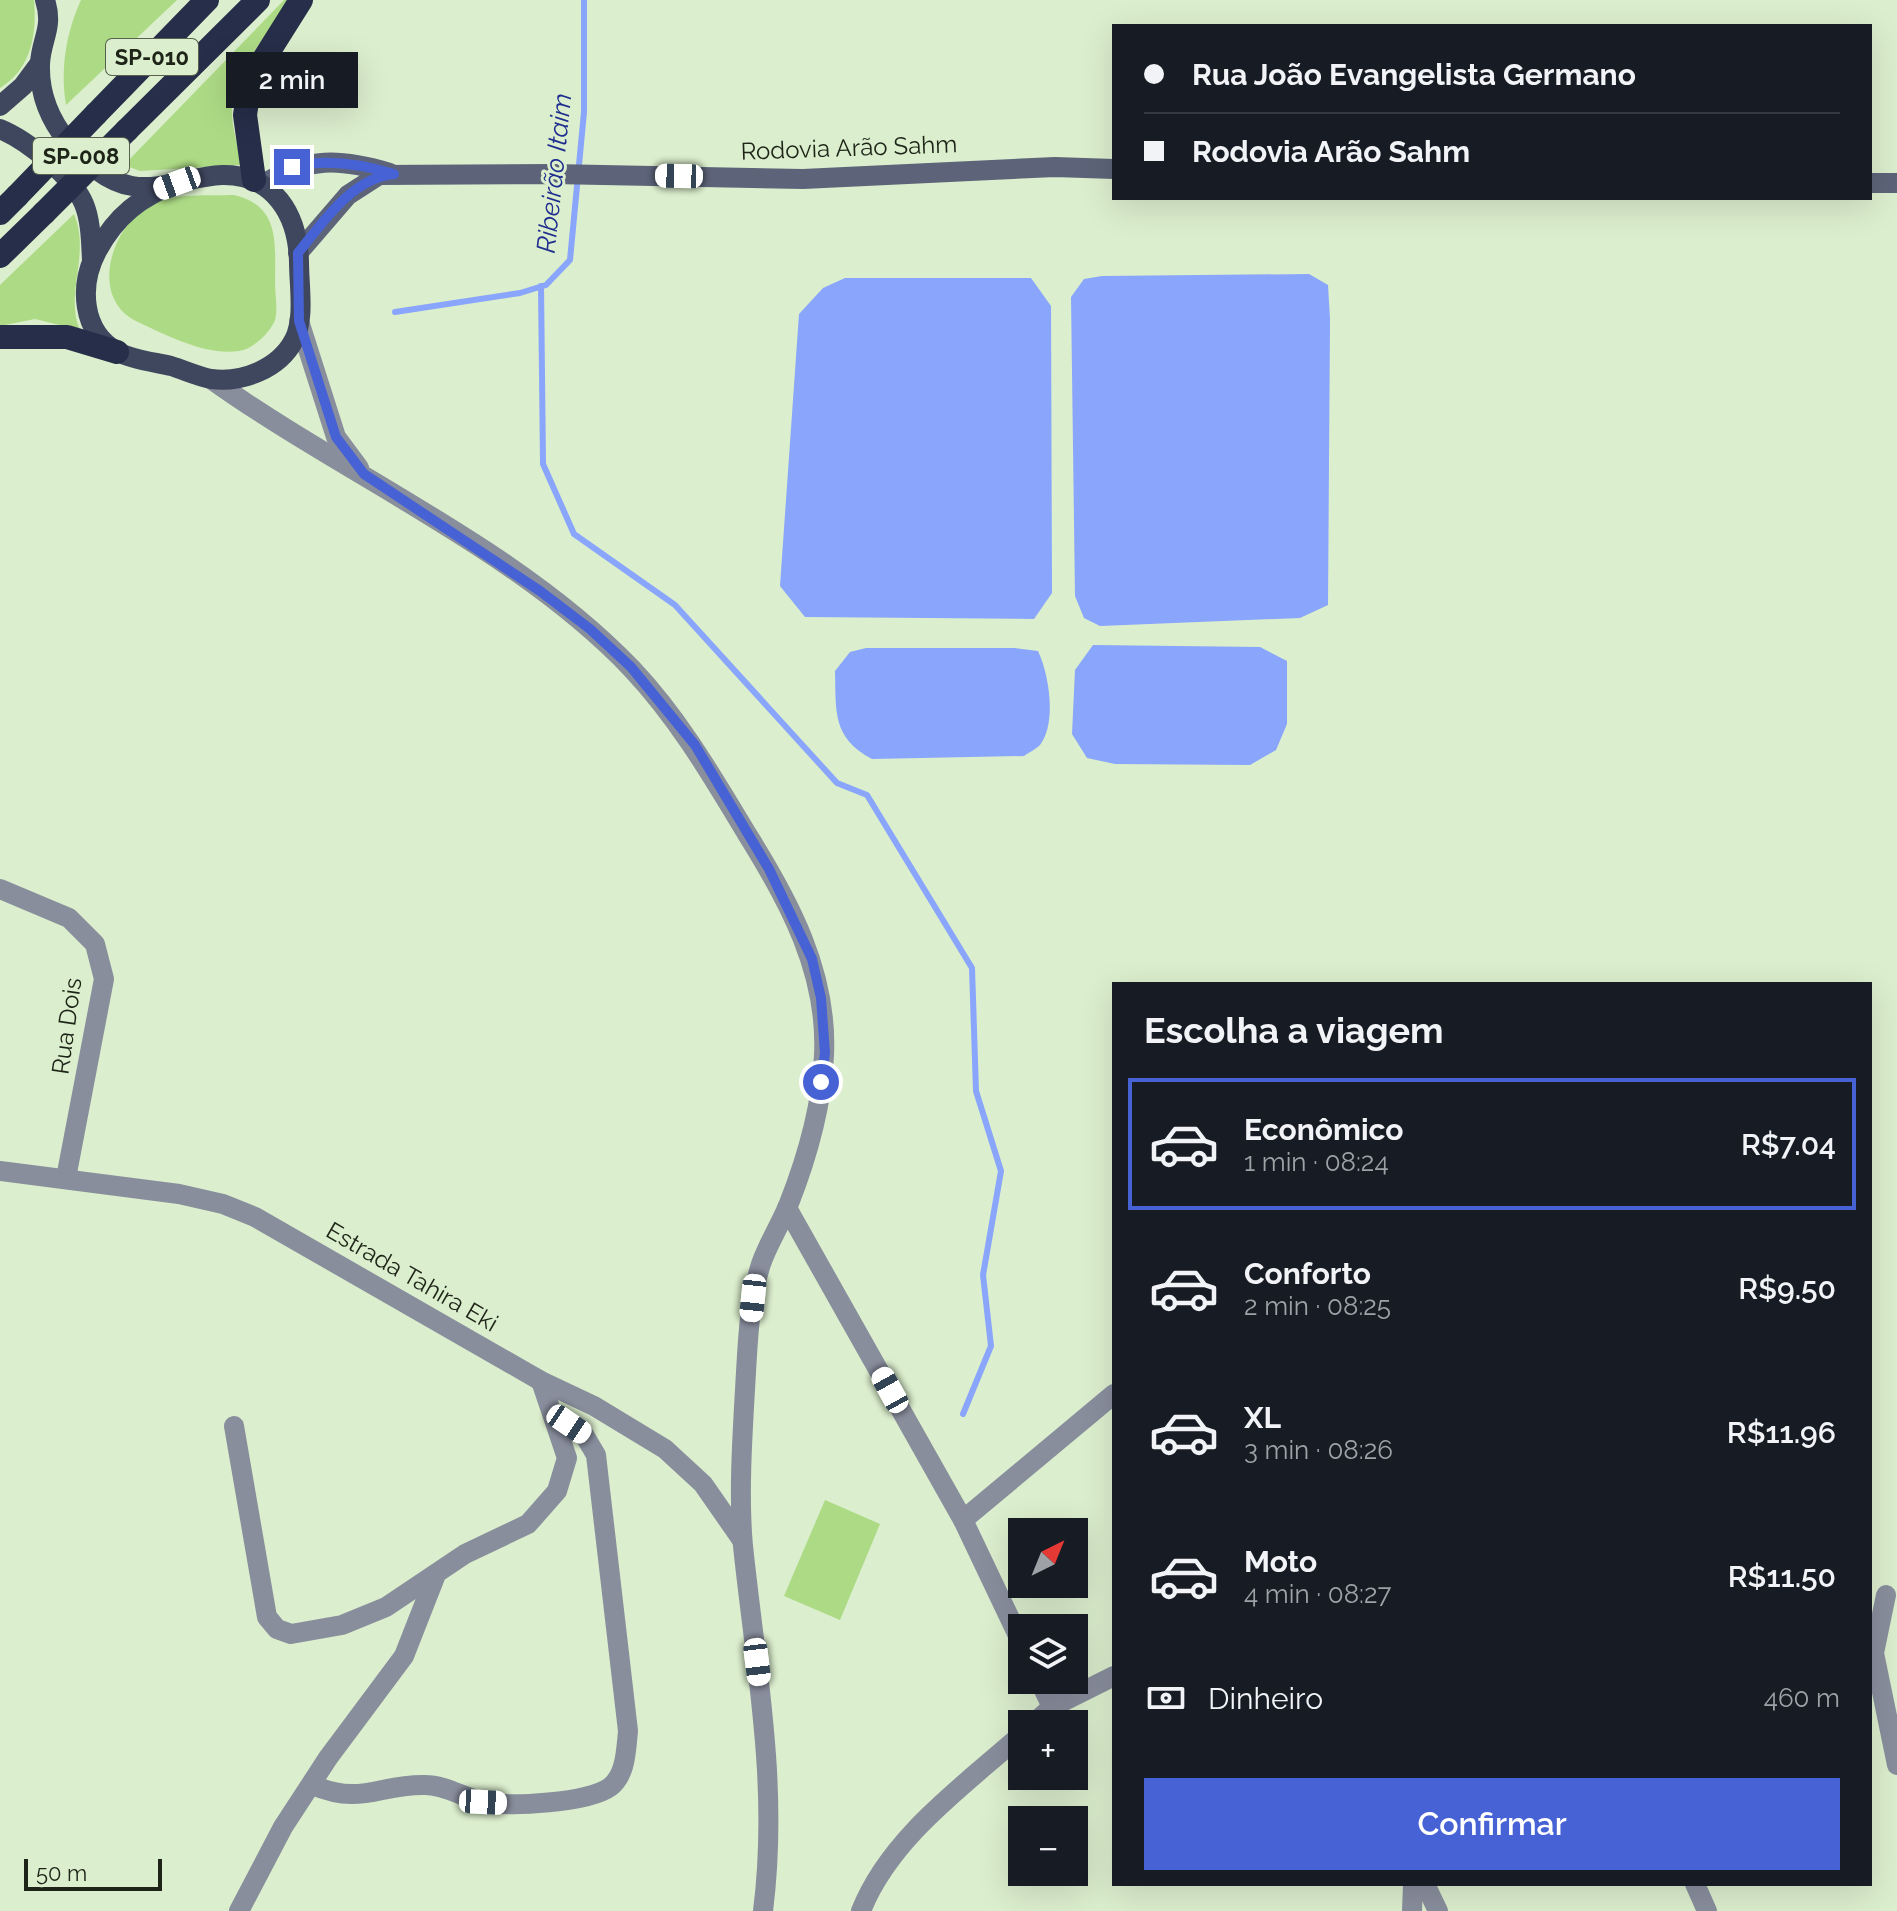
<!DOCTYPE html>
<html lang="pt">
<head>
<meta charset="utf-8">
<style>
	body { margin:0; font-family:Raleway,sans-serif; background:#242831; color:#f1f3f6; height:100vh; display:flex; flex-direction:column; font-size:30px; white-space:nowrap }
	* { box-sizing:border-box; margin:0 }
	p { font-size:26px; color:#9ea1a6 }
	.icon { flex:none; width:44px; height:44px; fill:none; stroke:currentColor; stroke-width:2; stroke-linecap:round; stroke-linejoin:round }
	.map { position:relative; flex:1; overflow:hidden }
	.details { position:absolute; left:1112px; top:982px; width:760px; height:904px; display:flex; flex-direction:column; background:#171b24; border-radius:0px; box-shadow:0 8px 32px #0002 }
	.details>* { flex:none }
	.top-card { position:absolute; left:1112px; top:24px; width:760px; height:176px; border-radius:0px; box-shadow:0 8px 32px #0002; display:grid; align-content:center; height:176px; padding:0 32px; background:#171b24 }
	.needle { width:52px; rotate:43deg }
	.fabs { position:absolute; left:1008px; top:1518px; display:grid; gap:16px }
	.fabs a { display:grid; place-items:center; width:80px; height:80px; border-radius:0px; background:#171b24; box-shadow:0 8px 32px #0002; font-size:40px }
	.scale { position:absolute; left:24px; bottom:20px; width:138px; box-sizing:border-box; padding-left:8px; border:4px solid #1e2518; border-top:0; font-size:22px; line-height:28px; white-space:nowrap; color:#1e2518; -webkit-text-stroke:6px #dbeecd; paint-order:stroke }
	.end { position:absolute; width:36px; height:36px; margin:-18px; border:10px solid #4662d5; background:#fff; box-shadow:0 0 0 4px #fff }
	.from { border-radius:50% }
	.bubble { position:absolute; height:56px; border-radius:0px; background:#171b24; box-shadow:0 8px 32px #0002; font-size:26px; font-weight:600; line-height:56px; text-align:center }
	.car { position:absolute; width:24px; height:48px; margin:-24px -12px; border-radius:10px; box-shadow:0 0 6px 2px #0007; background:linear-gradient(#fff 24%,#345 0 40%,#fff 0 76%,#345 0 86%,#fff 0) }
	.top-card b { display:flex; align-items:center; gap:28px; height:76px; font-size:30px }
	.top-card b+b { border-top:2px solid #363941 }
	.top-card i { width:20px; height:20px; background:#f1f3f6 }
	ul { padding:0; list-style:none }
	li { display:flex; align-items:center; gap:24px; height:132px; margin:0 16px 12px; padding:0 16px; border:4px solid transparent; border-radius:0px }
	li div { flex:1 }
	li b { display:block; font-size:30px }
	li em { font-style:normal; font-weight:600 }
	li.current { border-color:#4662d5 }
	li>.icon { width:72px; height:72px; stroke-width:1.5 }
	h2 { padding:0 32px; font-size:36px; line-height:96px }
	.pay { display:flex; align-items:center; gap:20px; height:88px; padding:0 32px; font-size:30px }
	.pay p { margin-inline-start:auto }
	.cta { display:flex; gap:16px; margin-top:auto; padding:16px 32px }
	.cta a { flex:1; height:92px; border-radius:0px; background:#4662d5; color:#fff; font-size:32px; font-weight:600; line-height:92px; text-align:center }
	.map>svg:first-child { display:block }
</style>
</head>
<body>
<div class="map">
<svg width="1897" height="1911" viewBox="0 0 1897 1911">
	<rect width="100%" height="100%" fill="#dbeecd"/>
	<g fill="#addb85">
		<path d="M0 0H34C37 35 31 69 0 88Z"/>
		<path d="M81 0H177L66 105C60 69 66 33 81 0Z"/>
		<path d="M284 0H290C269 35 229 72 232 116 233 132 239 149 241 165L140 171 124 165Z"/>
		<path d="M234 195C281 206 275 245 275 283 275 294 278 310 275 320 270 333 253 349 239 351 207 356 168 336 140 323 90 302 108 235 144 208 167 192 207 196 234 195Z"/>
		<path d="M74 214C91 254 64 294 80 330L35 319 0 326V285Z"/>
		<polygon points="825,1500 880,1524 840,1620 784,1596"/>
	</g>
	<g fill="#89a5fc">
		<polygon points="1309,274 1328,285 1330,319 1328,605 1300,618 1100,626 1084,618 1075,596 1071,297 1084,279 1102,276"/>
		<polygon points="845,278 1031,278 1051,306 1052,593 1034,619 805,617 780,586 799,314 823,288"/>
		<polygon points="1093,645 1260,647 1287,661 1287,724 1276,750 1250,765 1115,764 1087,758 1072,734 1075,670"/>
		<path d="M866 648H1015L1038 651C1049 674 1057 723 1040 745 1036 749 1028 753 1024 756L872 759C832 738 836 711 835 671L850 652Z"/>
	</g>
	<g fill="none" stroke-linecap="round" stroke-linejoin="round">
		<g stroke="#89a5fc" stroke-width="6">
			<polyline points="541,286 543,464 574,534 675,605 837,783 867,795 972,968 976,1091 1001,1171 983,1275 991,1346 963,1414"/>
			<polyline points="395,312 520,293 546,285 570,260 584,112 584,0"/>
		</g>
		<g stroke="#898e9d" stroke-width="20">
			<polyline points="299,321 336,437 359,468"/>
			<path d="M211 379C345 475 518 549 632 669 679 719 712 776 747 834 789 901 828 973 824 1055 822 1106 807 1158 788 1206 780 1225 768 1244 761 1264 750 1298 748 1336 746 1372 743 1427 738 1492 743 1546 756 1670 779 1786 763 1911"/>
			<polyline points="0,889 69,918 95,944 104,979 66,1178"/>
			<polyline points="0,1171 179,1194 223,1204 255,1217 541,1381 594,1406 665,1449 703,1484 742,1540"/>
			<polyline points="787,1208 963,1520 1022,1644"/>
			<polyline points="234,1426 267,1617 277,1629 291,1634 342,1625 386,1607 465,1554 528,1524 557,1491 567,1458 541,1381"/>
			<polyline points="963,1520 1114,1394"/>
			<polyline points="1886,1595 1874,1653 1897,1765"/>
			<polyline points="1039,1680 1052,1707"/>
			<polyline points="1033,1724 1052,1707 1114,1676"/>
			<path d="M312 1785C363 1806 378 1784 425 1785 446 1785 464 1798 484 1802 510 1807 588 1803 610 1787 626 1775 626 1750 628 1731L596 1455 583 1433 555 1414"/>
			<polyline points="1425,1884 1438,1911"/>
			<polyline points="1695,1884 1707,1911"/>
			<polyline points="239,1911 283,1827 328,1758 404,1656 435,1577"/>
			<path d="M861 1911C890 1837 965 1785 1022 1734"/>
			<polyline points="1412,1911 1413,1884"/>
		</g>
		<g stroke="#5d6479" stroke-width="20">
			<polyline points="1870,183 1897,183"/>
			<path d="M263 184C309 157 339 158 390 173"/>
			<polyline points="298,253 348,195 379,175 553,174 803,179 1055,167 1114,169"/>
		</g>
		<g stroke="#3f475f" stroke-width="20">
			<path d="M45 0C54 28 41 39 40 64 39 93 50 120 68 142 83 161 107 182 132 186 162 191 192 176 222 175 274 174 298 215 299 262 299 286 305 319 294 340 279 369 242 383 211 379 197 376 184 370 171 366 154 362 133 360 118 352 81 332 79 285 97 251 116 216 140 197 177 183"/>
			<polyline points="0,106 23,86 40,63"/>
			<path d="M0 129C27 140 73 177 84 204 91 221 91 242 92 260"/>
		</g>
		<g stroke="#262e49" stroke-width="24">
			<polyline points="96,114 207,0"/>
			<polyline points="127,130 258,0"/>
			<polyline points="254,180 245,115 250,81 301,0"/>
			<polyline points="0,213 17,196"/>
			<polyline points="0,256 44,213"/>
			<polyline points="0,337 67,337 117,352"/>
		</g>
		<g stroke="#262e49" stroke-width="24">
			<polyline points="17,196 96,114"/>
			<polyline points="44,213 127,130"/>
		</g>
	</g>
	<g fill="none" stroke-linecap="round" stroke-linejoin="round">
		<path stroke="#4662d5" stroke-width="10" d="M292 167C325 158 361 164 394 174 352 178 323 222 298 253L299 321 336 437 364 474 540 591 590 629 631 667 695 745 769 869 812 959 821 998 825 1053 821 1082"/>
	</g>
	<g text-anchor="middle" stroke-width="6" stroke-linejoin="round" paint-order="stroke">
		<g fill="#dbeecd" stroke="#57614e" stroke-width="2">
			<rect x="106" y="39" width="92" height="36" rx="6"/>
			<rect x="33" y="138" width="96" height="36" rx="6"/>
		</g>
		<g font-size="22" font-weight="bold" fill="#1e2518">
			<text x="152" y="65">SP-010</text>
			<text x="81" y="164">SP-008</text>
		</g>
		<g font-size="24" fill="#1e2518" stroke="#dbeecd">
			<text transform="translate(849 148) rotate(-2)" y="8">Rodovia Arão Sahm</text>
			<text transform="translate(67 1026) rotate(-82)" y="8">Rua Dois</text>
			<text transform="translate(412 1277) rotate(30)" y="8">Estrada Tahira Eki</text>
		</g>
		<g font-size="26" font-style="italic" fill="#1e2d8e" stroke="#dbeecd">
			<text transform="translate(554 173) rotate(-84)" y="9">Ribeirão Itaim</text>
		</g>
	</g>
</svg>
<div class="fabs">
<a><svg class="needle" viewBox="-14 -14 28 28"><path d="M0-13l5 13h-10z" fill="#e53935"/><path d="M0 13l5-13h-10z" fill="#9ea1a6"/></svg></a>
<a><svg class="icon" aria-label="layers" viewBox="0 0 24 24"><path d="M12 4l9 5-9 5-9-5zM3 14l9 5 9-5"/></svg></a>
<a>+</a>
<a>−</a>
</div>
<div class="scale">50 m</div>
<i class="end from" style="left:821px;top:1082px"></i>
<i class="end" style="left:292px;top:167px"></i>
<div class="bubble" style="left:226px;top:52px;width:132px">2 min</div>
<i class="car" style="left:679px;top:176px;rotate:271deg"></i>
<i class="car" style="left:177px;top:183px;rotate:250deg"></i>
<i class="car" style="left:753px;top:1298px;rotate:186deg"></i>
<i class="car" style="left:890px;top:1390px;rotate:331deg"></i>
<i class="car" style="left:569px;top:1424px;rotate:124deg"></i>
<i class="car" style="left:757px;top:1662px;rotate:173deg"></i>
<i class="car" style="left:483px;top:1802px;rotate:93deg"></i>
<div class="top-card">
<b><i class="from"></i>Rua João Evangelista Germano</b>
<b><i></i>Rodovia Arão Sahm</b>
</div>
<section class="details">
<h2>Escolha a viagem</h2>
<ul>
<li class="current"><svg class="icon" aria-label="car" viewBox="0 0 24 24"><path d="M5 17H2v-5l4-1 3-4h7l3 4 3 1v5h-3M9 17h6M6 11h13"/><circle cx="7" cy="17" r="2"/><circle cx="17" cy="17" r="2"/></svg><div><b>Econômico</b><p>1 min · 08:24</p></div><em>R$7.04</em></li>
<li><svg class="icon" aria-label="car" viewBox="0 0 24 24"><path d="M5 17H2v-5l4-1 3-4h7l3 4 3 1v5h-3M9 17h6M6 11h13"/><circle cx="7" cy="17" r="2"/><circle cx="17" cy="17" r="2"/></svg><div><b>Conforto</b><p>2 min · 08:25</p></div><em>R$9.50</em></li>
<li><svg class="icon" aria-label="car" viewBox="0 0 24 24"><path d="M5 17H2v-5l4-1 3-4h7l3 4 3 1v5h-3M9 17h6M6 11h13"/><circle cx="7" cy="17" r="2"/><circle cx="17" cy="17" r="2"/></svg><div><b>XL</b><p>3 min · 08:26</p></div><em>R$11.96</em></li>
<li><svg class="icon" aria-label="car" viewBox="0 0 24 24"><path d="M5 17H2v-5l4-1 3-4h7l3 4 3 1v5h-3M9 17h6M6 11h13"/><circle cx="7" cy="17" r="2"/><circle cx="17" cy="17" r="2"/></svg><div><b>Moto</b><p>4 min · 08:27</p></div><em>R$11.50</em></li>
</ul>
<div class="pay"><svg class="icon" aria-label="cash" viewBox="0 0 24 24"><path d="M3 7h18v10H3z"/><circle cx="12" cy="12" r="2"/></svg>Dinheiro<p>460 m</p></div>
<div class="cta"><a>Confirmar</a></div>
</section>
</div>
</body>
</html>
